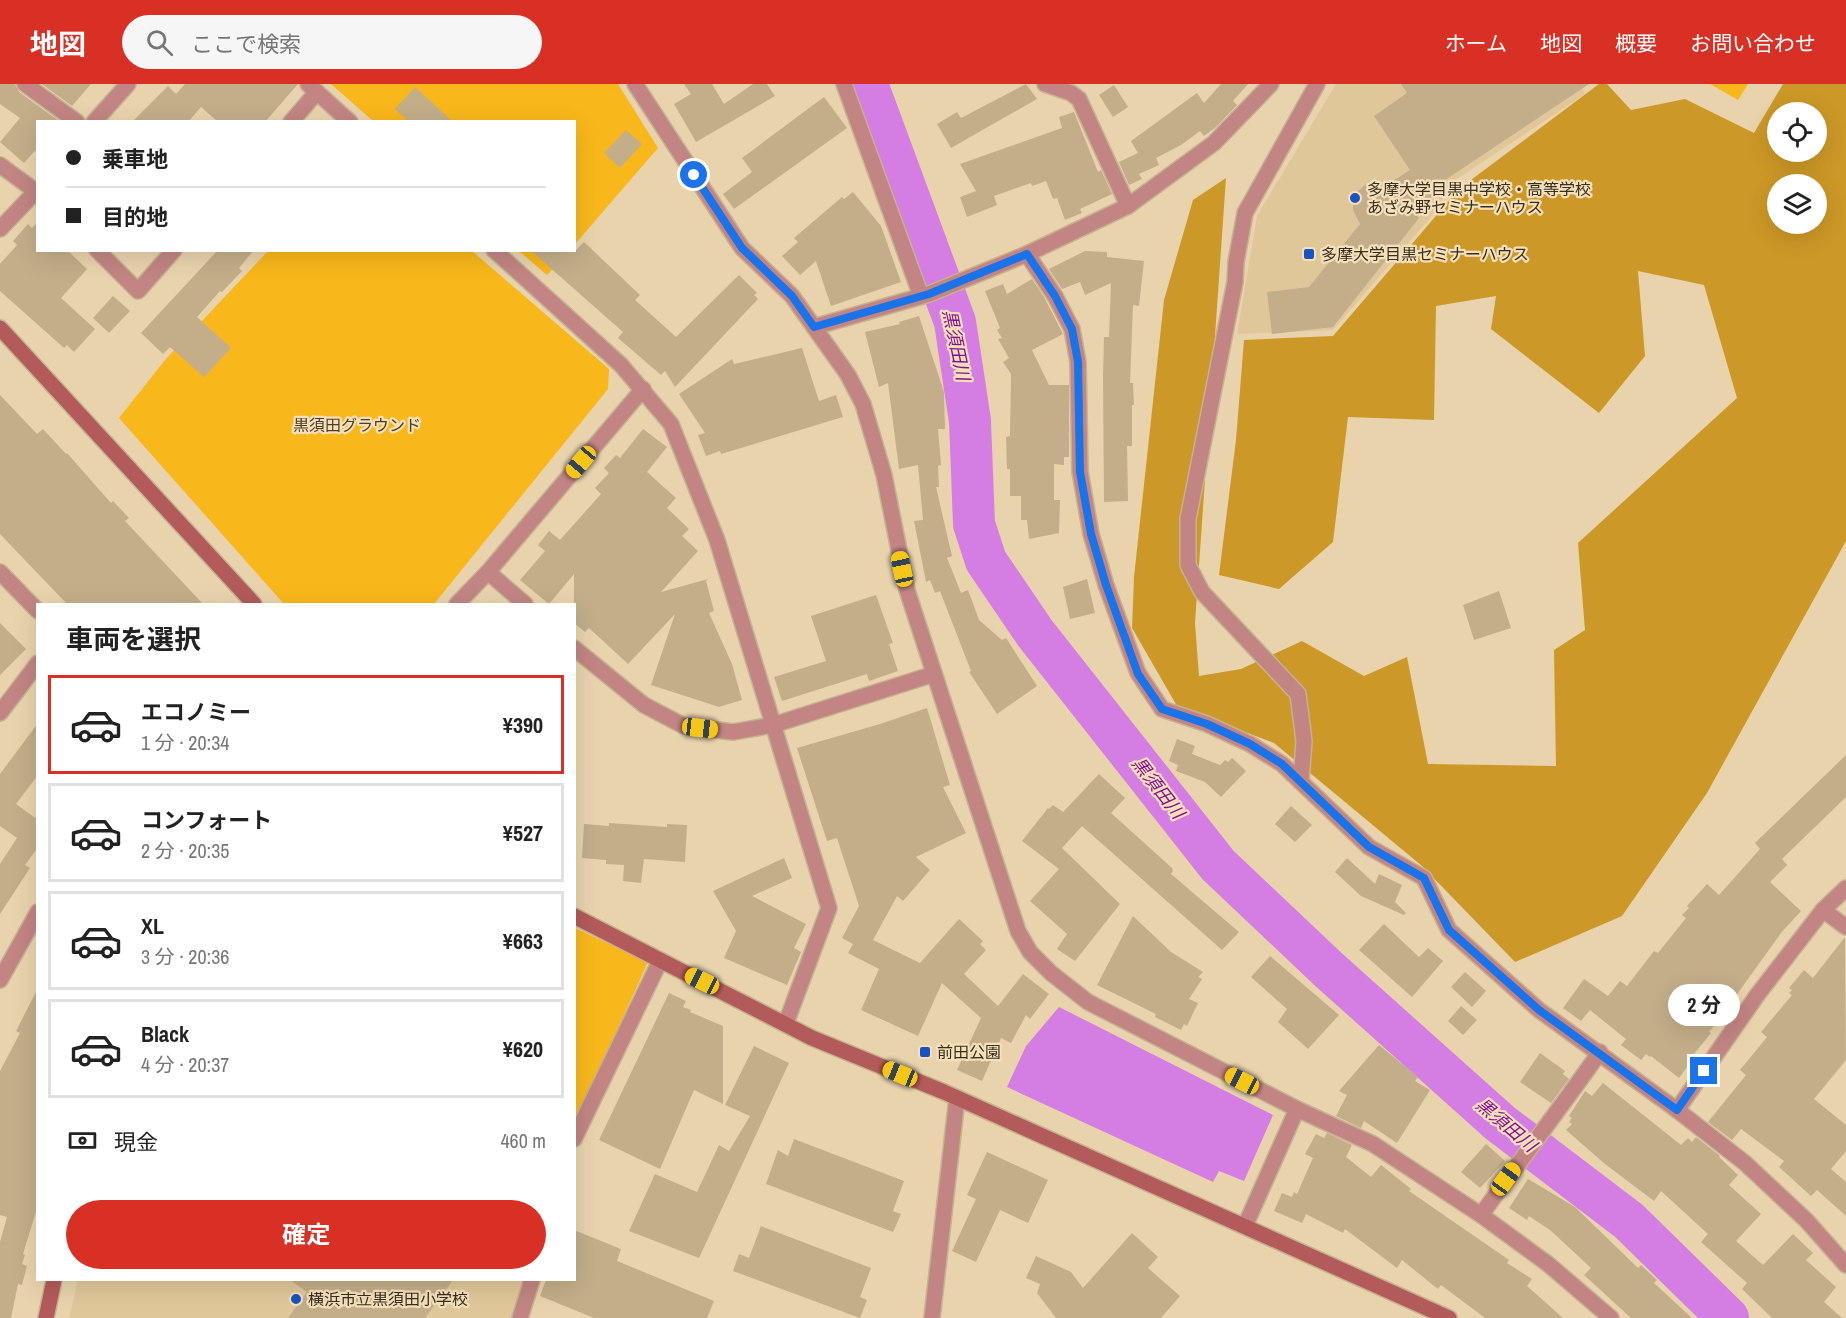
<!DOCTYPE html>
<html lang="ja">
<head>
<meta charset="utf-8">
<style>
	body { margin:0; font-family:"Archivo Narrow","Noto Sans JP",sans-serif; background:#f6f6f6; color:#222; height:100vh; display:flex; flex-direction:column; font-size:22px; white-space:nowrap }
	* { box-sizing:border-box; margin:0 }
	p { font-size:20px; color:#767676 }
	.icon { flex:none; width:33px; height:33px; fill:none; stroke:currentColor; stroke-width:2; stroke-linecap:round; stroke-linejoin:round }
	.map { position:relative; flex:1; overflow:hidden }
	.details { position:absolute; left:36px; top:519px; width:540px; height:678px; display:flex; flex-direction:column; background:#fff; border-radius:0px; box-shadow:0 6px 24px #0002 }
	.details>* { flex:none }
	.top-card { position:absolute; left:36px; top:36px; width:540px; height:132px; border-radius:0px; box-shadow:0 6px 24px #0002; display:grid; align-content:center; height:132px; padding:0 30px; background:#fff }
	.buttons { position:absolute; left:1767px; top:18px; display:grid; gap:12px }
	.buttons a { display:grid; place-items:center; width:60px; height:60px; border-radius:50%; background:#fff; box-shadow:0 6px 24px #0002; font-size:30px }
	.end { position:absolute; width:27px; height:27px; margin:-14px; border:8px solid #1a73e8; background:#fff; box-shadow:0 0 0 3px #fff }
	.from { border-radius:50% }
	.bubble { position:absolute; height:42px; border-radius:21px; background:#fff; box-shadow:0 6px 24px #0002; font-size:20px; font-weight:700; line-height:42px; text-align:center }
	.car { position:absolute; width:18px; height:36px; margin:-18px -9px; border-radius:8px; box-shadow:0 0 4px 2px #0007; background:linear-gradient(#f5c518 24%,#345 0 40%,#f5c518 0 76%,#345 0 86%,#f5c518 0) }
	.top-card b { display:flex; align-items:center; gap:21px; height:57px; font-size:22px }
	.top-card b+b { border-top:2px solid #e0e0e0 }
	.top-card i { width:15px; height:15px; background:#222 }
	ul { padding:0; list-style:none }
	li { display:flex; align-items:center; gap:18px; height:99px; margin:0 12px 9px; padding:0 18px; border:3px solid #e0e0e0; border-radius:0px }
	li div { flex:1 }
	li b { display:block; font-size:22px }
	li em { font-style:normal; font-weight:700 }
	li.on { border-color:#d93025 }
	li>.icon { width:54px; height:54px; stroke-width:1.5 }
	h2 { padding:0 30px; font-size:27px; line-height:72px }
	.pay { display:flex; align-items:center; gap:15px; height:66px; padding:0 30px; font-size:22px }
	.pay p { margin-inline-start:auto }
	.primary-button { display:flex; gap:12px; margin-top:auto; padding:12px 30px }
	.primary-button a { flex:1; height:69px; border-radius:36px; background:#d93025; color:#fff; font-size:24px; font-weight:700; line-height:69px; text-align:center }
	header { display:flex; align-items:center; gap:36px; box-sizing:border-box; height:84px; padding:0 30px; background:#d93025; color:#fff }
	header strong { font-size:28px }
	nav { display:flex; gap:33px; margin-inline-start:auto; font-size:21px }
	.search { width:420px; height:54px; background:#f6f6f6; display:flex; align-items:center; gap:15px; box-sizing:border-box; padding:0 21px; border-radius:33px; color:#767676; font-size:22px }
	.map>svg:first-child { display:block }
</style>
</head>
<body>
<header>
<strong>地図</strong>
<div class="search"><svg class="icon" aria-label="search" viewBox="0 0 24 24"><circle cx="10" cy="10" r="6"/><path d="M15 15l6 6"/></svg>ここで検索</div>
<nav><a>ホーム</a><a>地図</a><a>概要</a><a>お問い合わせ</a></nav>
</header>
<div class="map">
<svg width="1846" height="1234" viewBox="0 0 1846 1234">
	<rect width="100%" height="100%" fill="#e9d3ad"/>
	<g fill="#e0c79a">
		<polygon points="1336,0 1580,0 1585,10 1454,97 1431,133 1333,246 1237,250 1257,132"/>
		<polygon points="78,1196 524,1196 514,1234 69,1234"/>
	</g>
	<g fill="#f8b71b">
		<polygon points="331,0 618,0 658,64 575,160 574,38 373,37"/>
		<polygon points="1710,0 1748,0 1738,16"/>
		<polygon points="268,167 472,167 609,285 608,305 434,520 284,520 119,334 165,276"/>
		<polygon points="519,167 569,167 547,191"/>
		<polygon points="575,844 648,878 575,1038"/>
	</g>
	<path fill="#cc9827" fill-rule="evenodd" d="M1599 0H1607L1631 26 1685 15 1754 49 1783 0H1846V457L1707 709 1622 832 1515 878 1422 782 1274 659 1177 622 1132 544 1134 493 1164 216 1193 116 1226 94 1195 539 1199 592 1241 585 1302 557 1364 592 1407 573 1428 680 1556 682 1554 566 1585 546 1578 459 1737 314 1704 201 1638 187 1645 272 1599 329 1491 245 1496 212 1436 222 1434 336 1348 333 1333 458 1279 505 1219 491 1236 356 1244 256 1333 252 1459 105ZM1778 28H1816V68H1778ZM1778 100H1816V140H1778Z"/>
	<polygon fill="#d47de3" points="1059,923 1273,1031 1244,1097 1219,1087 1213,1098 1007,1003 1026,962"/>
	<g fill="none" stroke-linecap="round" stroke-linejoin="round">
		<polyline stroke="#d47de3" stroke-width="42" points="867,0 955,238 970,337 974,440 986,477 1035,549 1218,781 1329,886 1500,1039 1629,1137 1728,1234"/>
	</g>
	<g fill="#c3ae89">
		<polygon points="0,0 15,0 19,8 59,37 38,38 38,63 24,79 0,58 20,34 0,20"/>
		<polygon points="42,0 91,0 72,22"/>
		<polygon points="185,0 298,0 265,38 218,38 201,23 188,38 132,38 168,2 176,10"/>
		<polygon points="684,0 712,0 724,20 753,0 767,0 775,12 696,58 674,20 691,10"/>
		<polygon points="1026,0 1037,15 951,64 937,40 957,28 961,34"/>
		<polygon points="1221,0 1248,0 1233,17 1237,21 1216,43 1204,52 1200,47 1181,61 1156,74 1159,81 1139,90 1142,95 1129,101 1119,78 1138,69 1131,57 1197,9 1204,19"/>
		<polygon points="1401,0 1589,0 1445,96 1417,132 1419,134 1333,243 1272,250 1267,208 1309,203 1360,140 1353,126 1353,117 1356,109 1366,100 1375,100 1385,102 1410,86 1374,32 1407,9"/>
		<polygon points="1114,1 1128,23 1113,33 1099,11"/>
		<polygon points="415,3 453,38 409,38 395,25"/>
		<polygon points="824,13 847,44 734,125 723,110 752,88 742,74"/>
		<polygon points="1074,28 1098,88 1101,86 1112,110 1080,125 1082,129 1065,136 1057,114 1053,115 1046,97 1032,102 1031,99 994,112 997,121 967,133 960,113 976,107 960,80 1062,44 1059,33"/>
		<polygon points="626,46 642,60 620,84 604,69"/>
		<polygon points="853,108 881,142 901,198 831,222 816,177 800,191 782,172 798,158 794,154 842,113 844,115"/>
		<polygon points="38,138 38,166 67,166 87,185 61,214 95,245 74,268 67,261 64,264 0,207 0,180 17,161 13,157 28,140 32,144"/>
		<polygon points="584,158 640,211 635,216 676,253 739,191 757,209 754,211 758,215 675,303 665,287 661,291 618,254 623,248 530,166 576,166"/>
		<polygon points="218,166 254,166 239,184 242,187 222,208 220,207 197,233 231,264 204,293 170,263 163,270 141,249"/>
		<polygon points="1085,167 1107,168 1107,173 1144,177 1139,222 1133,221 1130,299 1133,299 1134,321 1132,321 1132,362 1127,362 1128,417 1104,418 1103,292 1104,253 1109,253 1111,199 1085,211 1080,198 1062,205 1049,185"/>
		<polygon points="1032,195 1044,213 1063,250 1032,266 1049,301 1069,301 1069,373 1064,373 1064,381 1054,380 1054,416 1060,416 1059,449 1029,455 1027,436 1021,436 1021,412 1010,412 1010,385 1007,385 1006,353 1010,352 1011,290 1003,278 1009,274 998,255 1002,254 997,246 1000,244 985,207 1003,200 1007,210"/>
		<polygon points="113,212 130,227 109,249 93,234"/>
		<polygon points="919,232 944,308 945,345 938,345 941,381 938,382 939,403 936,403 952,472 947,474 961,509 968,506 979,536 1002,556 1006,554 1037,602 997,630 969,588 971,587 940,507 935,509 930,496 926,498 914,437 923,436 918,381 899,385 888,299 879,303 865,248 900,240 899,238"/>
		<polygon points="802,264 819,317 836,311 843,333 721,370 720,367 706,372 698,351 705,349 679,310 732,275 734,280"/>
		<polygon points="0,311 37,350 43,345 66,370 67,369 111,419 113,417 129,434 125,437 203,520 67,520 0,450"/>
		<polygon points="643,345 667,363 647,388 676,414 667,424 689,445 682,452 698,467 661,508 708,495 706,497 714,527 709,529 732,580 742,616 719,623 651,601 675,530 628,580 589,544 585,548 574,539 574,490 549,520 520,496 545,467 538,461 549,447 560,456 601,410 595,404 609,389 604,384 616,371 620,374"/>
		<polygon points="1087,495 1095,529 1070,535 1063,503"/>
		<polygon points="1499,507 1511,544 1474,556 1463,521"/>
		<polygon points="876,511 893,559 889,560 898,587 869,597 867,590 782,617 774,593 826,577 811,532"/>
		<polygon points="0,539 26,565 0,591"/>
		<polygon points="927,624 950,701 943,703 966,749 916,773 930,786 903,817 897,812 873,856 920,879 959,835 983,857 980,860 986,866 964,890 998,922 1023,890 1049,910 1030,935 1026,931 1011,959 1001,954 982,997 957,986 981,934 942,899 918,952 861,926 879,885 848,869 853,860 842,854 859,822 837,754 827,757 797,664 880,640"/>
		<polygon points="38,639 38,691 16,720 38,736 38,763 25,781 30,784 0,830 0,780 17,754 0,742 0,690"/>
		<polygon points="1177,655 1195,662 1192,670 1220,681 1225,676 1228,678 1232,674 1246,687 1221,713 1205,698 1176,687 1178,681 1169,677"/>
		<polygon points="1846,671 1846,713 1782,775 1787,781 1770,798 1801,827 1781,849 1735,913 1737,914 1709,948 1711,949 1694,970 1696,971 1679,994 1651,972 1650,973 1646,970 1641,976 1621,961 1626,955 1590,926 1581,937 1563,924 1584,895 1608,912 1620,897 1627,902 1654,867 1658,869 1686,834 1682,831 1689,824 1687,822 1707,800 1719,811 1760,765 1755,759"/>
		<polygon points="1099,690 1125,714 1111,729 1172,784 1173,787 1171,790 1239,848 1222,866 1082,742 1062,764 1120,820 1075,877 1057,865 1067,850 1030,817 1059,785 1022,757 1048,724 1049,725 1053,721 1063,728"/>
		<polygon points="1291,722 1312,741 1295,758 1275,740"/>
		<polygon points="609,739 667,743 667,740 687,741 685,778 644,775 641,799 623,797 624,781 606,780 606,776 582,774 584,740 609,742"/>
		<polygon points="784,774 792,794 752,812 806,840 794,864 801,868 787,901 724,874 736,847 713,807"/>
		<polygon points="1347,774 1375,800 1379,790 1402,801 1395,818 1406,829 1404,831 1361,812 1335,788"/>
		<polygon points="1133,832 1171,868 1203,888 1198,893 1202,895 1189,915 1198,919 1187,942 1184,940 1181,946 1155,933 1156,930 1097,901"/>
		<polygon points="1384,840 1419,873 1428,864 1443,877 1412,913 1359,866"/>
		<polygon points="1845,853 1846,976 1814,1015 1846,1041 1846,1067 1831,1085 1846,1098 1846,1132 1817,1106 1811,1112 1779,1083 1784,1077 1741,1045 1732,1056 1708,1038 1746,991 1740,986 1767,953 1761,948 1792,911 1789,909 1792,906 1789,904 1804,886 1813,894"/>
		<polygon points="1270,872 1339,931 1308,965 1278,938 1287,925 1251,893"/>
		<polygon points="1465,888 1486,907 1472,923 1451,903"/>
		<polygon points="38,904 38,1121 23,1170 25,1171 22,1180 27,1182 22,1201 18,1200 11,1234 0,1234 0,1158 7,1133 0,1131 0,987 20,949 16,947"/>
		<polygon points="669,909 686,917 683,923 691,926 690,928 723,942 723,1020 694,1006 660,1085 599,1056"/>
		<polygon points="1461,922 1477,936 1463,951 1448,937"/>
		<polygon points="1379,961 1418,993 1415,997 1430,1006 1397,1059 1364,1037 1361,1044 1336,1032 1347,1011 1339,1007"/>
		<polygon points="754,962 789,979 699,1174 629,1147 655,1090 697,1108 719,1061 729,1067 750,1032 725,1021"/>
		<polygon points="1540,969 1565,987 1563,990 1569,995 1551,1019 1520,998"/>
		<polygon points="1603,999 1681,1061 1688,1054 1692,1058 1696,1053 1720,1072 1719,1073 1738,1091 1729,1101 1761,1130 1736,1157 1763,1181 1793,1150 1813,1169 1806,1176 1836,1203 1824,1218 1842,1234 1772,1234 1742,1205 1747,1199 1701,1158 1708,1150 1661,1107 1654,1117 1605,1080 1566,1046 1572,1040 1569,1038 1572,1034 1569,1032 1585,1007 1592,1012"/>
		<polygon points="1327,1049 1352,1061 1346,1073 1371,1093 1381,1081 1411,1105 1409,1107 1509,1176 1507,1179 1532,1195 1527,1202 1563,1234 1485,1234 1441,1201 1438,1205 1402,1176 1397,1184 1345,1145 1343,1149 1306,1130 1302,1139 1274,1127 1282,1109 1292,1113 1294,1108 1297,1110 1313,1074 1305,1070 1316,1050 1324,1054"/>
		<polygon points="794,1055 904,1097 893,1127 901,1130 893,1148 766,1100 778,1066 788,1072"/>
		<polygon points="1486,1060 1505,1077 1480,1104 1461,1088"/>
		<polygon points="987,1068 1048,1096 1028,1139 1000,1126 976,1178 952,1167 976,1115 967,1111"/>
		<polygon points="1528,1095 1575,1123 1638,1184 1641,1181 1657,1196 1654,1199 1692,1234 1631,1234 1584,1191 1591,1184 1550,1146 1529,1132 1527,1136 1509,1124"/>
		<polygon points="761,1142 871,1184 860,1213 867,1216 860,1234 733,1187 739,1170 749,1174"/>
		<polygon points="574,1146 621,1165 617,1177 714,1217 707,1234 594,1234 540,1212 546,1196 574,1196"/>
		<polygon points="1132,1149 1158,1173 1148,1184 1180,1212 1161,1234 1056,1234 1037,1209 1040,1200 1026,1194 1036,1172 1071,1188 1083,1204"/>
		<polygon points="290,1196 453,1196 425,1234 288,1234 307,1208"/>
	</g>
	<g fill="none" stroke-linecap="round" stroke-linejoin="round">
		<g stroke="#c5b291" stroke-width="18">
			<g id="street">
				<polyline points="25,0 77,38"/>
				<polyline points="308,0 350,38"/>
				<polyline points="635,0 742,164 792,212 814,243"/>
				<polyline points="844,0 921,212"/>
				<polyline points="1045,0 1071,9 1079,15 1128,122"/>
				<polyline points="1271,0 1214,59 1128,122 1027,170 929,210 814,243 848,291 863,320 884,391 907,506 1018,847 1030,868 1051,889 1088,918 1297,1025 1373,1060 1481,1131 1548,1180 1611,1234"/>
				<polyline points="94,38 128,0"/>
				<polyline points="291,38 317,8"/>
				<polyline points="0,81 38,109"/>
				<polyline points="0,145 38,105"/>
				<polyline points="97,166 138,207 174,166"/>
				<polyline points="494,166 621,281 671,340 717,456 829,824 786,939"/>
				<polyline points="1027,170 1055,212 1072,245 1078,278 1080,388 1091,450 1106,501 1138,589 1162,625 1207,640 1250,660 1282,680 1369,763 1424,794 1449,846 1539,926 1677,1026 1745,1079 1807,1137 1846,1181"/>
				<polyline points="0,488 38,527"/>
				<polyline points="488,488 525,520"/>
				<polyline points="457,520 488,488 643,305"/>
				<polyline points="574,564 644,621 684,642 733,648 773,641 934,590"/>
				<polyline points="0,629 38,579"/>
				<polyline points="1301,698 1304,657 1298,610 1202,508 1188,481 1188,435 1235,198 1236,178 1245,129 1317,0"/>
				<polyline points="1823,826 1846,843"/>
				<polyline points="0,896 38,828"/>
				<polyline points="1677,1026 1758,910 1823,826 1846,804"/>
				<polyline points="574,1055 660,877"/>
				<path d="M1481 1131C1520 1077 1561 1023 1600 968"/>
				<polyline points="1245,1142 1297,1025"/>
				<polyline points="520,1234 532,1196"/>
				<polyline points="932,1234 957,1014"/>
			</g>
		</g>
		<g stroke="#c5b291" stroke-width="18">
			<g id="secondary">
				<polyline points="0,244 254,520"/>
				<polyline points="574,832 812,954 944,1008 1449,1234"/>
				<polyline points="46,1234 54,1196"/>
			</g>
		</g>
		<use href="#street" stroke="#c28583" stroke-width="15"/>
		<use href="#secondary" stroke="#b35b5a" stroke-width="15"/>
	</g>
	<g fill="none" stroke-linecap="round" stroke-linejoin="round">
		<polyline stroke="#1a73e8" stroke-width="8" points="694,91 742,164 792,212 814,243 929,210 1027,170 1055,212 1072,245 1078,278 1080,388 1091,450 1106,501 1138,590 1162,625 1207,640 1250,660 1282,680 1369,763 1424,794 1449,846 1539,926 1677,1026 1704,987"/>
	</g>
	<g fill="#1a53bf" stroke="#f6e0ba" stroke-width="2">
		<circle cx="1355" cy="114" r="6"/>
		<rect x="1303" y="164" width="12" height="12" rx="3"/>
		<rect x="919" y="962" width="12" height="12" rx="3"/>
		<circle cx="296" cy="1215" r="6"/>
	</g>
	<g text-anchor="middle" stroke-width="4.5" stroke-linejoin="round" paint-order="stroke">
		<g font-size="16" fill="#362e1f" stroke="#f6e0ba" text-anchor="start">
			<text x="1367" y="111">多摩大学目黒中学校・高等学校<tspan x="1367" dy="18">あざみ野セミナーハウス</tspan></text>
			<text x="1321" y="176">多摩大学目黒セミナーハウス</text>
			<text x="937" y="974">前田公園</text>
			<text x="308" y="1221">横浜市立黒須田小学校</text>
		</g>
		<g font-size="16" fill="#4a3d26" stroke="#f6e0ba">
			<text x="357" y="347">黒須田グラウンド</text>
		</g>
		<g font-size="18" font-style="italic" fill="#821193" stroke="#f6e0ba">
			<text transform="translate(956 261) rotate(78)" y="6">黒須田川</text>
			<text transform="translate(1158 704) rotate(52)" y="6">黒須田川</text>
			<text transform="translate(1506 1041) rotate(40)" y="6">黒須田川</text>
		</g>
	</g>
</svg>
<div class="buttons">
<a><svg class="icon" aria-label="locate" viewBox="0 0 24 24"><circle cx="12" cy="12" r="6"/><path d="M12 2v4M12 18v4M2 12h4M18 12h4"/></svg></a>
<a><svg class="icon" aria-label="layers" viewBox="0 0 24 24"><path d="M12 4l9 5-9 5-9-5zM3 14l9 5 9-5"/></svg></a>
</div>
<i class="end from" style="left:694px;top:91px"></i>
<i class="end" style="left:1704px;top:987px"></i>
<div class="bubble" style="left:1668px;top:900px;width:72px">2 分</div>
<i class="car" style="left:581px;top:378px;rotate:220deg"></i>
<i class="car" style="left:902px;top:485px;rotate:348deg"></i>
<i class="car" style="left:700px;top:644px;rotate:97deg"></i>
<i class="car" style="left:702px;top:897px;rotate:296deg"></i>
<i class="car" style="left:900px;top:990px;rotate:292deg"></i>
<i class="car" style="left:1242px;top:997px;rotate:297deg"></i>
<i class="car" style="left:1506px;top:1095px;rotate:36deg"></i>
<div class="top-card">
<b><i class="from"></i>乗車地</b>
<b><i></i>目的地</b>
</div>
<section class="details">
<h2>車両を選択</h2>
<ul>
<li class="on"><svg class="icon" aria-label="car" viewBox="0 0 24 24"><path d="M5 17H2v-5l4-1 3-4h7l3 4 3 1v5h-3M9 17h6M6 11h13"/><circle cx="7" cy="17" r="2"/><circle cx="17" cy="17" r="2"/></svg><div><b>エコノミー</b><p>1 分 · 20:34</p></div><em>¥390</em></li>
<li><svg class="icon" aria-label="car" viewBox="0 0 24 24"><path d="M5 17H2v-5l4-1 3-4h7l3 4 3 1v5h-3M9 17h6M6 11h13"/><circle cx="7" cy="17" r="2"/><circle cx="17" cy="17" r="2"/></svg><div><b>コンフォート</b><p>2 分 · 20:35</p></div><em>¥527</em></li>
<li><svg class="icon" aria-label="car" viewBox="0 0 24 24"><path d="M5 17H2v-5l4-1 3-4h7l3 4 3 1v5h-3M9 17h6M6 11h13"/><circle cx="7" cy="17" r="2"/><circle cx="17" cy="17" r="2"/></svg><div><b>XL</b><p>3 分 · 20:36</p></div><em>¥663</em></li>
<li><svg class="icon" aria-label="car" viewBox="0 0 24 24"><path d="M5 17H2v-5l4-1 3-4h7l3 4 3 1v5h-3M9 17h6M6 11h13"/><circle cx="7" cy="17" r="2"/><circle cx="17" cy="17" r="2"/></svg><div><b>Black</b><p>4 分 · 20:37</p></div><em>¥620</em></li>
</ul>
<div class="pay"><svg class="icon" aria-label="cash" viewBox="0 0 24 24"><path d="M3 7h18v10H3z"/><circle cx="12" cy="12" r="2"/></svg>現金<p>460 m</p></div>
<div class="primary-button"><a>確定</a></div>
</section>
</div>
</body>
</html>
